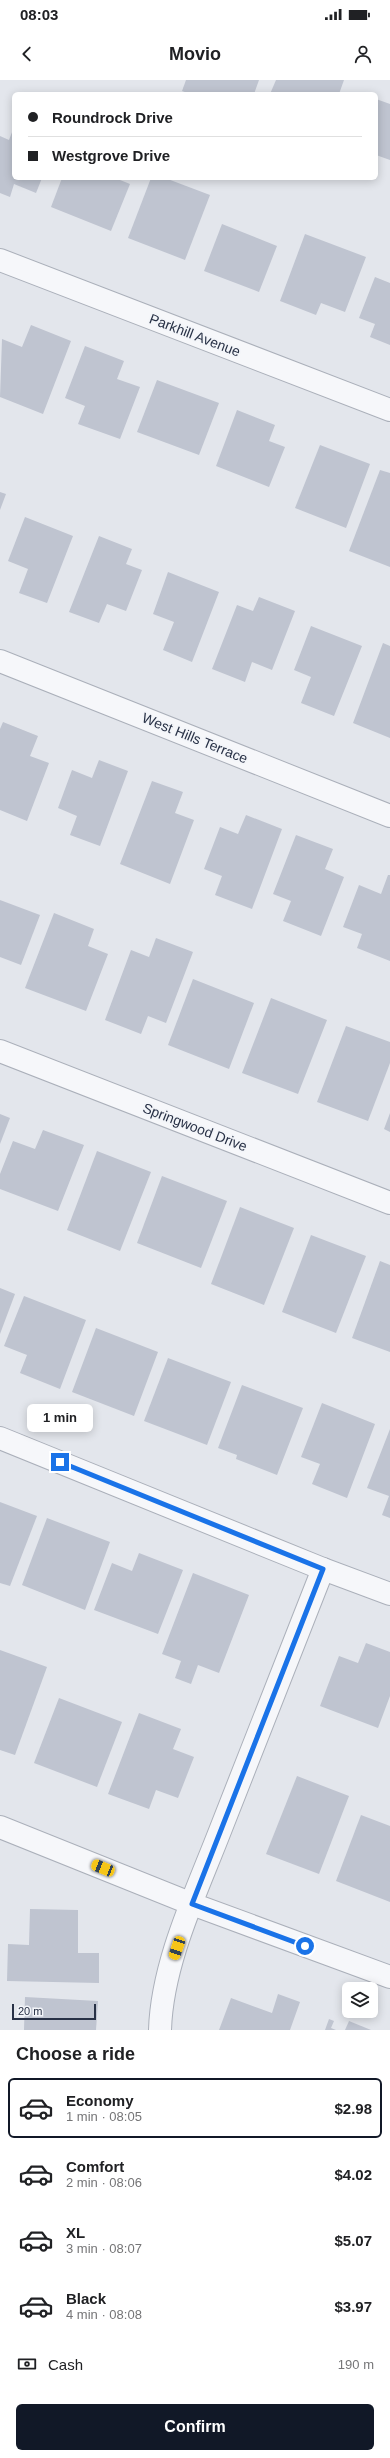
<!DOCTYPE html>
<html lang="en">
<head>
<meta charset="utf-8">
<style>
	body { margin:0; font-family:Helvetica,sans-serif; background:#f6f6f6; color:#202124; height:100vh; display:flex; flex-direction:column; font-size:15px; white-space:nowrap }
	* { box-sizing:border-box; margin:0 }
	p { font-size:13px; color:#757577 }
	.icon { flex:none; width:22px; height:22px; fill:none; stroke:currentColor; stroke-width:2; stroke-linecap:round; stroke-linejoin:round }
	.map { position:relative; height:1950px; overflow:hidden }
	.sheet { display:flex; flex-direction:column; background:#fff; flex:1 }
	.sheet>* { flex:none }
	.top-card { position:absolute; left:12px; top:12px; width:366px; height:88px; border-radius:6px; box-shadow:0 2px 10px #0003; display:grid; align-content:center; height:88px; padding:0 16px; background:#fff }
	.fabs { position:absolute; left:342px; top:1902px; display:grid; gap:8px }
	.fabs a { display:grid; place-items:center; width:36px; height:36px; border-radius:6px; background:#fff; box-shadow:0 2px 10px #0003; font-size:20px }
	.scale { position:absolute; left:12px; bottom:10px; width:84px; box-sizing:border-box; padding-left:4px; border:2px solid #283146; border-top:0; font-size:11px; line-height:14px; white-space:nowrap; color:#283146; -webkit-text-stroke:3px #f3f5f9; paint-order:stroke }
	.end { position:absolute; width:18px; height:18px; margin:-9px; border:5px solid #1a73e8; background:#fff; box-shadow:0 0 0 2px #fff }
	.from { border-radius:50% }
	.bubble { position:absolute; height:28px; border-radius:6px; background:#fff; box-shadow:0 2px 10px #0003; font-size:13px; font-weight:700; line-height:28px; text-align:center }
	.car { position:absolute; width:12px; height:24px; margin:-12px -6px; border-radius:5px; box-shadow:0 0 3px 1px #0007; background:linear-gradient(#f5c518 24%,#345 0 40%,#f5c518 0 76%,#345 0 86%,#f5c518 0) }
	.top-card b { display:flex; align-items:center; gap:14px; height:38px; font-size:15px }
	.top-card b+b { border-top:1px solid #e0e0e0 }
	.top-card i { width:10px; height:10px; background:#202124 }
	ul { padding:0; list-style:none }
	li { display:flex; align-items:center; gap:12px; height:60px; margin:0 8px 6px; padding:0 8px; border:2px solid transparent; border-radius:6px }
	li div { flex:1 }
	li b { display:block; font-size:15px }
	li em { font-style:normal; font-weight:700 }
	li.on { border-color:#111827 }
	li>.icon { width:36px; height:36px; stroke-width:1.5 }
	h2 { padding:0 16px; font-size:18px; line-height:48px }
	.pay { display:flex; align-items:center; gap:10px; height:44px; padding:0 16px; font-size:15px }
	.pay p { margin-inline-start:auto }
	.action { display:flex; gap:8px; margin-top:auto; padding:8px 16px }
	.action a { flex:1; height:46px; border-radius:6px; background:#111827; color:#fff; font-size:16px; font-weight:700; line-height:46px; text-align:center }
	.status { display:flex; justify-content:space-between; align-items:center; height:28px; padding:0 20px; background:#fff; direction:ltr }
	.status svg { height:11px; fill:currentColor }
	header { display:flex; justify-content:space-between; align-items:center; height:52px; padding:0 16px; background:#fff; font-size:18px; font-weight:700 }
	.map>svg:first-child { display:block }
</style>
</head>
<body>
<div class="status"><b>08:03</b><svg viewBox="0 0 49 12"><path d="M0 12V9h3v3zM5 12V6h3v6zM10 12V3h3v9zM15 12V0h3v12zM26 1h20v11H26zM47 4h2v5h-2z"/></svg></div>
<header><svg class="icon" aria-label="back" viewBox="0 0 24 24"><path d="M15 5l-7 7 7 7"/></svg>Movio<svg class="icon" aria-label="person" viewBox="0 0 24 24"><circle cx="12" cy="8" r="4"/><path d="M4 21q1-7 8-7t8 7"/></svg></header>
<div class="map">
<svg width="390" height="1950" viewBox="0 0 390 1950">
	<rect width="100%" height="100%" fill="#e3e6ec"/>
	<g fill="#bfc4d0">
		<polygon points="186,0 259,0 254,14 190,14 182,11"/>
		<polygon points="276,0 344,0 339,14 270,14"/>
		<polygon points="376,19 390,24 390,80 376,75"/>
		<polygon points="14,47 14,98 42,98 36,113 14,104 10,117 0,113 0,56 9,60"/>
		<polygon points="62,98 115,98 130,104 111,151 51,127"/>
		<polygon points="151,98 165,98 210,115 185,180 128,158"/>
		<polygon points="222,144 277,166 259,212 204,191"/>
		<polygon points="305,154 366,177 345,232 321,223 316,235 280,221"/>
		<polygon points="375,197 390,203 390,265 370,257 375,244 359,238"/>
		<polygon points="31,245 71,261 43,334 0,317 2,259 22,267"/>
		<polygon points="85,266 124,281 117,299 140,307 120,359 78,344 85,326 65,318"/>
		<polygon points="157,300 219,323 199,375 137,352"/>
		<polygon points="237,330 275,345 269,361 285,367 269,407 216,386"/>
		<polygon points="320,365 370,384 346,448 295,428"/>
		<polygon points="380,390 390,393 390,487 349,471"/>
		<polygon points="0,412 6,414 0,430"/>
		<polygon points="25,437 73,456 47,523 19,513 28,489 8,481"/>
		<polygon points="99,456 132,469 126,484 142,490 126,531 107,524 99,543 69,532"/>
		<polygon points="168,492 219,512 192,582 163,570 174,542 153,534"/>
		<polygon points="259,517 295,531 272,590 252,582 245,602 212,589 237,525 253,531"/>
		<polygon points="311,546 362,566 334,636 301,623 311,597 294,590"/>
		<polygon points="383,563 390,566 390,658 353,643"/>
		<polygon points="3,642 38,656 30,676 49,683 27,741 0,730 0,649"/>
		<polygon points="99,680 128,691 100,766 70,755 77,736 58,728 72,690 92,698"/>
		<polygon points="152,701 183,712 175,733 194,740 170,804 120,784"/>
		<polygon points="246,735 282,749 252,829 215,815 222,796 204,789 220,747 238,754"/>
		<polygon points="296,755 333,769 325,789 344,797 321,856 283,841 291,821 273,814"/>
		<polygon points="388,795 390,795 390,881 357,868 362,854 343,847 359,805 381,814"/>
		<polygon points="0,820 40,835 21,885 0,877"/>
		<polygon points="54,833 94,849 88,866 108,874 86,931 25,908"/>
		<polygon points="156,858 193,872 166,943 148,936 141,954 105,940 131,870 149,877"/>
		<polygon points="193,899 254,923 229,989 168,965"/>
		<polygon points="271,918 327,940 298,1014 242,993"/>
		<polygon points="346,946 390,962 390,983 368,1041 317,1022"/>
		<polygon points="390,1033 390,1052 384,1049"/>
		<polygon points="0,1034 10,1038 0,1064"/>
		<polygon points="43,1050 84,1065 58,1131 0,1109 0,1094 13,1061 35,1069"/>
		<polygon points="97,1071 151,1092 120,1171 67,1150"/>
		<polygon points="162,1096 227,1121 201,1188 137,1163"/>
		<polygon points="240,1127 294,1148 264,1225 211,1204"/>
		<polygon points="311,1155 366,1176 336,1253 282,1232"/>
		<polygon points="380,1181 390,1185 390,1272 352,1258"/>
		<polygon points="0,1208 15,1214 0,1254"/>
		<polygon points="24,1216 86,1240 60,1309 20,1293 27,1275 4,1266"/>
		<polygon points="96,1248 158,1272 134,1336 72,1312"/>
		<polygon points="168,1278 231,1302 207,1365 144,1341"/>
		<polygon points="242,1305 303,1328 277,1395 236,1379 237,1375 218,1368"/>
		<polygon points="322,1323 375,1344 347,1418 312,1404 320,1384 301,1377"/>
		<polygon points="390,1349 390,1438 382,1435 389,1416 367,1408"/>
		<polygon points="0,1422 37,1436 10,1506 0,1503"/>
		<polygon points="47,1438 110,1462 85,1530 22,1505"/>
		<polygon points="139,1473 183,1490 158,1554 94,1530 112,1483 132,1491"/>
		<polygon points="193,1493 249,1515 219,1593 198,1585 191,1604 175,1598 181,1581 162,1574"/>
		<polygon points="366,1563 390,1572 390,1616 378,1648 320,1626 339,1576 358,1583"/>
		<polygon points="0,1570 47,1587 15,1675 0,1670"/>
		<polygon points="59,1618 122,1642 97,1707 34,1683"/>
		<polygon points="139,1633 181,1649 173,1669 194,1677 178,1718 156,1710 149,1729 108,1714"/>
		<polygon points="297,1696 349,1716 319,1794 266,1774"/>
		<polygon points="361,1735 390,1746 390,1822 336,1801"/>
		<polygon points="30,1829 78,1830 78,1873 99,1873 99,1903 7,1901 8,1864 29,1865"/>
		<polygon points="278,1914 300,1922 290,1950 219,1950 231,1918 272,1933"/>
		<polygon points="25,1917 98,1921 96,1950 24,1950"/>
		<polygon points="329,1939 334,1941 331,1948 336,1950 325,1950"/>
		<polygon points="349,1941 371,1950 345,1950"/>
	</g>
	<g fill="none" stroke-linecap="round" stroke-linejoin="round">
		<g stroke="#abb0ba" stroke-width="24">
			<g id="street">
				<polyline points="0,180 390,330"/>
				<polyline points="0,581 390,736"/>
				<polyline points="0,971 390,1123"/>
				<polyline points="0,1358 323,1489 390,1514"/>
				<polyline points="0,1747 192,1824 390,1897"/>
				<path d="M160 1950C162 1883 196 1813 220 1751 254 1664 289 1577 323 1489"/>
			</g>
		</g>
		<use href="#street" stroke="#f6f7fa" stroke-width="22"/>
	</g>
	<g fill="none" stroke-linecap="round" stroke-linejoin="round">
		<polyline stroke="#1a73e8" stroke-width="5" points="60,1382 323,1489 192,1824 305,1866"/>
	</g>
	<g text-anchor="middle" stroke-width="3.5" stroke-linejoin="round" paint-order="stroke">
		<g font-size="14" fill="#283146" stroke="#f3f5f9">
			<text transform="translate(195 255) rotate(21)" y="5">Parkhill Avenue</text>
			<text transform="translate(195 658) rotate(22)" y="5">West Hills Terrace</text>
			<text transform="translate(195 1047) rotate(21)" y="5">Springwood Drive</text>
		</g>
	</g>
</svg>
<div class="fabs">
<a><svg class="icon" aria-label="layers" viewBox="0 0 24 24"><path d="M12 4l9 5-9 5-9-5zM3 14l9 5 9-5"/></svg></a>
</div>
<div class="scale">20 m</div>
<i class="end from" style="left:305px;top:1866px"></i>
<i class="end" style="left:60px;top:1382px"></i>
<div class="bubble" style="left:27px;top:1324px;width:66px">1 min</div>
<i class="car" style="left:103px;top:1788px;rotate:292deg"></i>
<i class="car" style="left:177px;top:1868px;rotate:199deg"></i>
<div class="top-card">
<b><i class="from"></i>Roundrock Drive</b>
<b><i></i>Westgrove Drive</b>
</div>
</div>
<section class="sheet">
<h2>Choose a ride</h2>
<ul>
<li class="on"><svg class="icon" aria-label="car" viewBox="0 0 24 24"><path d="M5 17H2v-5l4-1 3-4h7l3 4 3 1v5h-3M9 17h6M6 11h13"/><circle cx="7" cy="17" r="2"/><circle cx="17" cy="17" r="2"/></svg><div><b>Economy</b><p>1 min · 08:05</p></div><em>$2.98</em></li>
<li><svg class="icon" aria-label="car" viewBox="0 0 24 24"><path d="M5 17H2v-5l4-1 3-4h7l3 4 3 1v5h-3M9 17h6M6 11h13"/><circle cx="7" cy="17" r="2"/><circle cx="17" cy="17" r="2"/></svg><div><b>Comfort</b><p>2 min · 08:06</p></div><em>$4.02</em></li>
<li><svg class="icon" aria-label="car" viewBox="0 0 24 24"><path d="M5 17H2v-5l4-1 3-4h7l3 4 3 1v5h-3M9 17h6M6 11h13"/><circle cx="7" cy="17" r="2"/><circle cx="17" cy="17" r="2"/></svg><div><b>XL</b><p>3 min · 08:07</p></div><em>$5.07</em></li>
<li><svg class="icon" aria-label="car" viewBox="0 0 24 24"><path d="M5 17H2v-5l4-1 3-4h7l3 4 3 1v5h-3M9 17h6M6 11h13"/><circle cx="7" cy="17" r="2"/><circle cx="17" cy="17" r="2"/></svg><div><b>Black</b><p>4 min · 08:08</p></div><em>$3.97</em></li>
</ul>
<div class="pay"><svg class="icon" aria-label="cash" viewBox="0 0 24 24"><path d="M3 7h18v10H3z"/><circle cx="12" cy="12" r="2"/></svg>Cash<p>190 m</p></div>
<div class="action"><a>Confirm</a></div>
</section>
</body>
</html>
